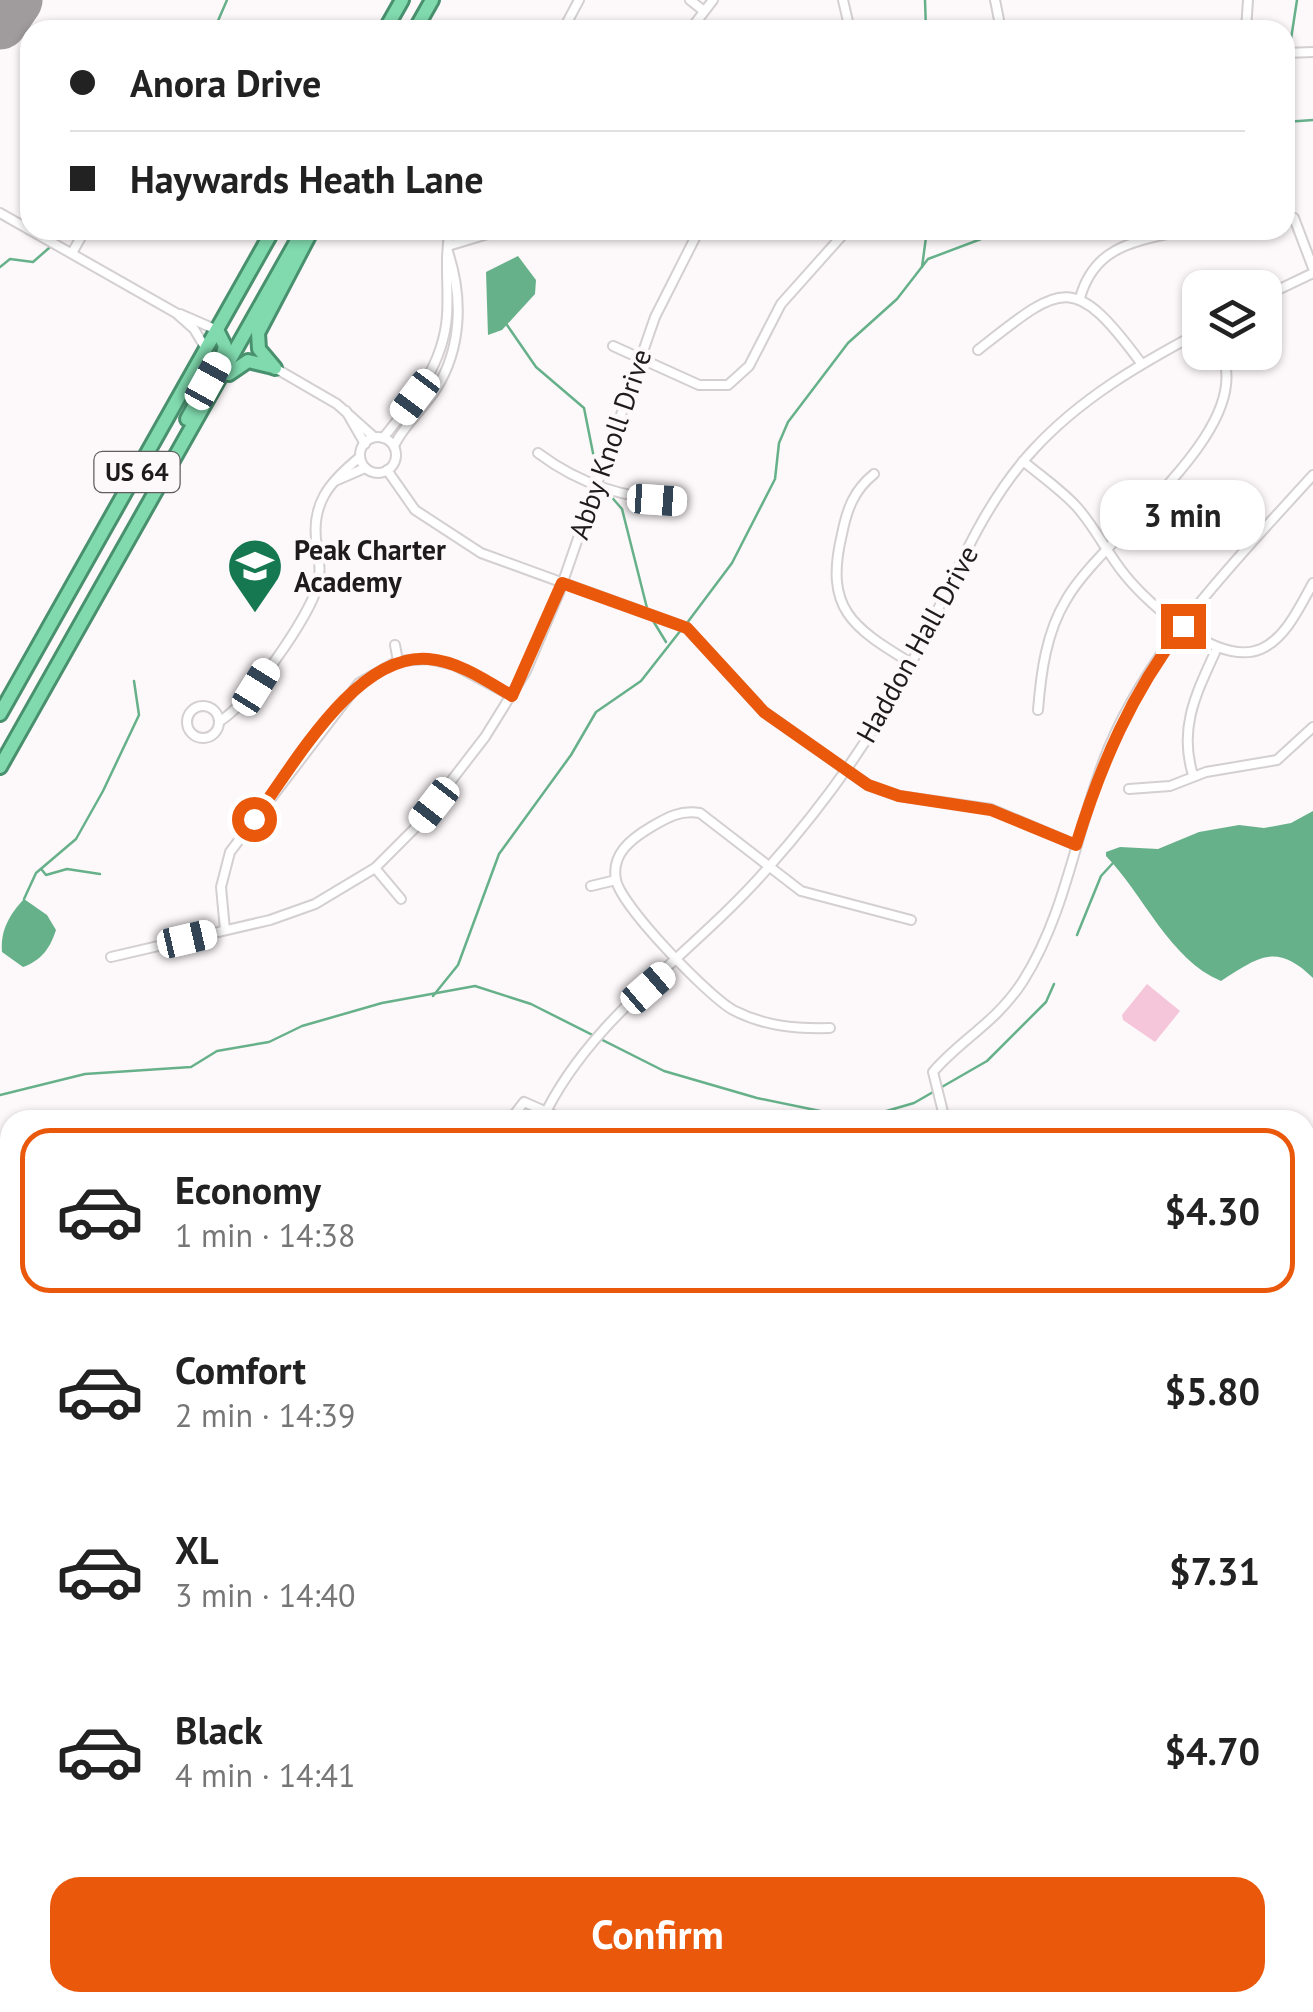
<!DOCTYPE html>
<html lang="en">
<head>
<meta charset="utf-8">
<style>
	body { margin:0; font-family:"PT Sans",sans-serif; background:#f6f6f6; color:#222; height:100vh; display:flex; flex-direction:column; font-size:38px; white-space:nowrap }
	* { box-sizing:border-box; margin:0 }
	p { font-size:32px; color:#767676 }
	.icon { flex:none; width:55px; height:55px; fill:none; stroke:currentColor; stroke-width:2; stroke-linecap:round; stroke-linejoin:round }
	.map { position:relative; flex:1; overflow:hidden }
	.details { position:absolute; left:0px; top:1110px; width:1315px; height:902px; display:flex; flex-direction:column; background:#fff; border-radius:30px 30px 0 0; box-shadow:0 2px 8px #0004 }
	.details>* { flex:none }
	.top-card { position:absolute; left:20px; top:20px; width:1275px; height:220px; border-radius:30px; box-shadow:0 2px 8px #0004; display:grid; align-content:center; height:220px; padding:0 50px; background:#fff }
	.buttons { position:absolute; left:1182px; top:270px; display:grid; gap:20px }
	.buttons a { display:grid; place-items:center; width:100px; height:100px; border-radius:20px; background:#fff; box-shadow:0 2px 8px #0004; font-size:50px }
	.end { position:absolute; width:45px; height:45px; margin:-22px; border:12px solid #ea580c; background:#fff; box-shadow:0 0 0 5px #fff }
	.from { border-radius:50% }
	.bubble { position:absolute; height:70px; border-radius:30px; background:#fff; box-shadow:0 2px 8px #0004; font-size:32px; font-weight:800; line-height:70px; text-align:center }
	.car { position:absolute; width:30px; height:60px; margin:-30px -15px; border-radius:12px; box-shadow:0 0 8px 2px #0007; background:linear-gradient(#fff 24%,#345 0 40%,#fff 0 76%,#345 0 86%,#fff 0) }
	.top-card b { display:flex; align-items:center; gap:35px; height:95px; font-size:38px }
	.top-card b+b { border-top:2px solid #e0e0e0 }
	.top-card i { width:25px; height:25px; background:#222 }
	ul { padding:18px 0 0; list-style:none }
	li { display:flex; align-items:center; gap:30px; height:165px; margin:0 20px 15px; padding:0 30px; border:5px solid transparent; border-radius:30px }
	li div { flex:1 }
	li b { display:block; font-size:38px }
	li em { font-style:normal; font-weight:800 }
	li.on { border-color:#ea580c }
	li>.icon { width:90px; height:90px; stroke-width:1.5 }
	.cta { display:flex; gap:20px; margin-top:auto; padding:20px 50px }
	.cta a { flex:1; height:115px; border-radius:30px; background:#ea580c; color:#fff; font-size:40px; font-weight:800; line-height:115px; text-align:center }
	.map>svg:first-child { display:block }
</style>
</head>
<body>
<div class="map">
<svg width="1313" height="2012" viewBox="0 0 1313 2012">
	<rect width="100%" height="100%" fill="#fdf8fa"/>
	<polygon fill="#f5c6da" points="1147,984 1180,1011 1155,1042 1123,1020 1122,1015"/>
	<g fill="#66b18a">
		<polygon points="518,256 536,280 535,294 502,330 488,335 486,272"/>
		<path d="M1313 811V978C1276 942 1259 957 1221 981 1170 960 1143 894 1106 856V852L1120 847 1158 849 1199 832 1239 825 1264 828 1291 823Z"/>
		<path d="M24 899 47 915 56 930C50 948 42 960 23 967L2 952C0 930 10 914 24 899Z"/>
	</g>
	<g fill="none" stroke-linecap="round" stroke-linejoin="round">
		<g stroke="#66b18a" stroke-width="2.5">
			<polyline points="925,0 926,30"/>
			<polyline points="214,30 227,0"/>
			<polyline points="1291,39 1297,0"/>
			<polyline points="1285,61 1285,59"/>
			<polyline points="1285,122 1313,120"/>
			<polyline points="57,237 62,230"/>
			<polyline points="0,267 10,259 33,262 49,248"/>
			<polyline points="922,267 927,230"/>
			<polyline points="507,325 536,367 584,408 597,473"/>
			<polyline points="608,493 622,509 648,612"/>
			<polyline points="652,619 666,642"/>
			<polyline points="687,623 732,563 775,479 779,443 788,422 848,343 897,299 928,259 1005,230"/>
			<polyline points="42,870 46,875 67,869 100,874"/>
			<polyline points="24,899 36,873 76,839 103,791 139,715 134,681"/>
			<polyline points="1077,935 1101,876 1113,863"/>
			<polyline points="433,996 458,965 499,854 571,755 596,712 641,681 681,630"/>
			<polyline points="0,1095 85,1074 191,1067 217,1051 269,1042 302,1026 382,1003 475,986 531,1004 664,1071 757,1098 859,1119 914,1103 987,1061 1046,1002 1054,984"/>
			<polyline points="1305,1862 1313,1844"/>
			<polyline points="1242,2012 1248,2002"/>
		</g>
		<polyline stroke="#a09c9e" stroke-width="55" points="0,22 15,0"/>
		<g stroke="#d4cfd1" stroke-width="12">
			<g id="minor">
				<polyline points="690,0 704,11"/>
				<polyline points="843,0 850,30"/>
				<polyline points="995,0 1001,30"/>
				<polyline points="563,30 579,0"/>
				<polyline points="690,30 713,0"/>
				<polyline points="1246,30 1248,0"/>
				<polyline points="1285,53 1313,52"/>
				<polyline points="0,213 30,230"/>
				<polyline points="1294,218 1313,268"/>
				<polyline points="30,230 176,313 194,329 206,349"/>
				<polyline points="448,246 501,230"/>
				<polyline points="72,253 85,230"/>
				<polyline points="1265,296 1313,273"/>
				<path d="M1080 298C1094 248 1131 242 1177 232"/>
				<polyline points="180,314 217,330"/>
				<polyline points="613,346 699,385 728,385 749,366 781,304 847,230"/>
				<path d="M978 350C1062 284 1073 271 1141 363"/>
				<polyline points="275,368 337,404 374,437"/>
				<polyline points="346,411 365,444"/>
				<circle cx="378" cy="455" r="18"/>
				<path d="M383 438C413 402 444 364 447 315 449 286 444 259 450 230"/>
				<path d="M394 446C404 425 423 409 436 389 462 348 463 297 448 252"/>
				<path d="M538 453C582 486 626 498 680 502"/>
				<path d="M1023 461C1041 476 1060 489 1076 506 1095 527 1107 553 1125 575 1150 606 1219 667 1261 649 1286 638 1300 606 1313 583"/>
				<polyline points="387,470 415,510 481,553 687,628 764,712 868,785 899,796 991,809 1076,845"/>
				<path d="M874 474C854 490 847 509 842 534 824 609 852 627 911 663"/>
				<polyline points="335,481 365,468"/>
				<polyline points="395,645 398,661"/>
				<circle cx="203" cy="722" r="16"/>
				<path d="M1038 710C1041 673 1046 633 1066 600 1101 537 1258 430 1221 352"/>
				<path d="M220 721C249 703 308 619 318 585 321 572 319 560 317 547 310 505 328 483 360 457"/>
				<path d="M1193 775C1178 727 1197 692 1217 648"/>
				<polyline points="1129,789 1170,786 1206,772 1277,760 1313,727"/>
				<polyline points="375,868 401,899"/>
				<polyline points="591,886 616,880"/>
				<polyline points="225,930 221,887 230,852 359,683 398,661 428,659 454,665 512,696"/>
				<polyline points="111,957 270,920 315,904 375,868 414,829 485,737 526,671 559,593 655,317 699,230"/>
				<path d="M830 1028C795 1029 764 1026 733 1010 708 996 621 906 616 880 611 854 631 839 651 827 668 817 680 810 700 813L801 891 911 920"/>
				<polyline points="510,1120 524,1102 565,1120"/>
				<path d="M542 1120C590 1017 693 954 767 869 824 805 875 734 914 658 950 589 980 506 1034 449 1081 398 1140 364 1200 332"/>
				<polyline points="603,1120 614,1120"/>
				<path d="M945 1120 933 1072C961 1039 996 1023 1023 981 1068 910 1077 823 1109 747 1153 643 1238 558 1313 475"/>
				<polyline points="1305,1914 1313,1921"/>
				<polyline points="286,2002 297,2012"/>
				<polyline points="968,2002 981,2012"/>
				<polyline points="69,2012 77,2002"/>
				<polyline points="247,2012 254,2002"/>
				<polyline points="854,2012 859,2002"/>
			</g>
		</g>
		<g stroke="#d4cfd1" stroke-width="15">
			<g id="tertiary">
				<polyline points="1305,1435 1313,1430"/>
				<polyline points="0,1490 10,1485"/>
				<polyline points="0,1495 10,1496"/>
			</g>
		</g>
		<g stroke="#d4cfd1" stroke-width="16">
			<g id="secondary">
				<polyline points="1305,1719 1313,1712"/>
				<polyline points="1055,2012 1062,2002"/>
			</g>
		</g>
		<g stroke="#49916e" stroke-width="18">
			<g id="primary">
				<polyline points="1305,1203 1313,1202"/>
				<polyline points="0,1337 10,1336"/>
				<polyline points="0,1354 10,1353"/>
			</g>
		</g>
		<g stroke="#49916e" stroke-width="18">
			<g id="trunk">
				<polyline points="385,30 402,0"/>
				<polyline points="415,30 432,0"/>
				<polyline points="275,368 259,349 258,333 312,230"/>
				<polyline points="229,374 248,361 273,367"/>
				<polyline points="187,419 223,354 225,346 217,330"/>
				<polyline points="0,714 273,230"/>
				<polyline points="0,767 303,230"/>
			</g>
		</g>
		<use href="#minor" stroke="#fff" stroke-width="8"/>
		<use href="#tertiary" stroke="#fff" stroke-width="10"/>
		<use href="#secondary" stroke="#fff" stroke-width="11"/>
		<use href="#primary" stroke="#a0e3c2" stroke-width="12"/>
		<use href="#trunk" stroke="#80daae" stroke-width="12"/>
	</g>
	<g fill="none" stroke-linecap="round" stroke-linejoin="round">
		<path stroke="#ea580c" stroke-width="12" d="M254 819C293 767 355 653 428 659 458 661 487 681 512 696L562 583 687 628 764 712 868 785 899 796 991 810 1076 845C1101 764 1131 694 1183 626"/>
	</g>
	<defs>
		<g id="school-pin" transform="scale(2.875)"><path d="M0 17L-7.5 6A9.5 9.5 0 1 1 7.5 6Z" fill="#157850" stroke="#fdf8fa"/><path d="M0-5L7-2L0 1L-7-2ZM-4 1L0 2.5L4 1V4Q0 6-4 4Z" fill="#fff"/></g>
	</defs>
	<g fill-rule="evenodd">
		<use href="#school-pin" x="255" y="566"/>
	</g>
	<g text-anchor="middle" stroke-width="9" stroke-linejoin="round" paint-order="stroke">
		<rect fill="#fdf8fa" stroke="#605d5f" stroke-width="2.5" x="94.5" y="452" width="85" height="40" rx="8"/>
		<g font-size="25" font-weight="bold" fill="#1d1b1c">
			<text x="137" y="481">US 64</text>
		</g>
		<g font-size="28" fill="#1d1b1c" stroke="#fdf8fa">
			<text transform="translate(610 444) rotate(-71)" y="10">Abby Knoll Drive</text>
			<text transform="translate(917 644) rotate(-61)" y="10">Haddon Hall Drive</text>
		</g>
		<g font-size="28" font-weight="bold" fill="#1d1b1c" stroke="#fdf8fa" text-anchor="start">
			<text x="294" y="560">Peak Charter<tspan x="294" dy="32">Academy</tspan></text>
		</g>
	</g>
</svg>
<div class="buttons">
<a><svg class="icon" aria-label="layers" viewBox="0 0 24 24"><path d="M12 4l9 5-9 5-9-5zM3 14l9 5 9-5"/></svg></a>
</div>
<i class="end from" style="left:254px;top:819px"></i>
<i class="end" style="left:1183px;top:626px"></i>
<div class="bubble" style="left:1100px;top:480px;width:165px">3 min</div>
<i class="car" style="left:208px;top:381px;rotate:29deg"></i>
<i class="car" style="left:415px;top:397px;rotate:217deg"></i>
<i class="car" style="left:657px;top:500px;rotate:94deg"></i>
<i class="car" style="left:256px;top:687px;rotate:32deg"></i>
<i class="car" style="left:434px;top:805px;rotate:218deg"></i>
<i class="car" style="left:187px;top:939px;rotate:77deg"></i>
<i class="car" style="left:648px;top:988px;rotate:49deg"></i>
<div class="top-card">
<b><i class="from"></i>Anora Drive</b>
<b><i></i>Haywards Heath Lane</b>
</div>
<section class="details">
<ul>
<li class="on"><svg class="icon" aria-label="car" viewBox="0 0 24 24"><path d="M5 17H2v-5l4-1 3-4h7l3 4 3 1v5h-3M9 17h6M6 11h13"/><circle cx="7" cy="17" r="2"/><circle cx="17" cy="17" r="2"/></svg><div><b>Economy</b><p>1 min · 14:38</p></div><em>$4.30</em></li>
<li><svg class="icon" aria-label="car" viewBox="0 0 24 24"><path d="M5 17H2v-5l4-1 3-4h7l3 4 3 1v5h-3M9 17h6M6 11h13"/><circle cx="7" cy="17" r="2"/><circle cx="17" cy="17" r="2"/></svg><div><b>Comfort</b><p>2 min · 14:39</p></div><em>$5.80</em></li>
<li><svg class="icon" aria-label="car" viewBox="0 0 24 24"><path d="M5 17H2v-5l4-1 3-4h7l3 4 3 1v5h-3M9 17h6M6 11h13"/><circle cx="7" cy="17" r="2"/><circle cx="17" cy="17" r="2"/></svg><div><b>XL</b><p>3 min · 14:40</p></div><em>$7.31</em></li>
<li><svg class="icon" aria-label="car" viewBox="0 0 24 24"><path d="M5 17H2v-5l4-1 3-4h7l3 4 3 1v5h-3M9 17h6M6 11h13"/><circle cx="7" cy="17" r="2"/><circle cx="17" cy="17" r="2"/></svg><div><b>Black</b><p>4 min · 14:41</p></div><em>$4.70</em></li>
</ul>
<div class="cta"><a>Confirm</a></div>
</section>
</div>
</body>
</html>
